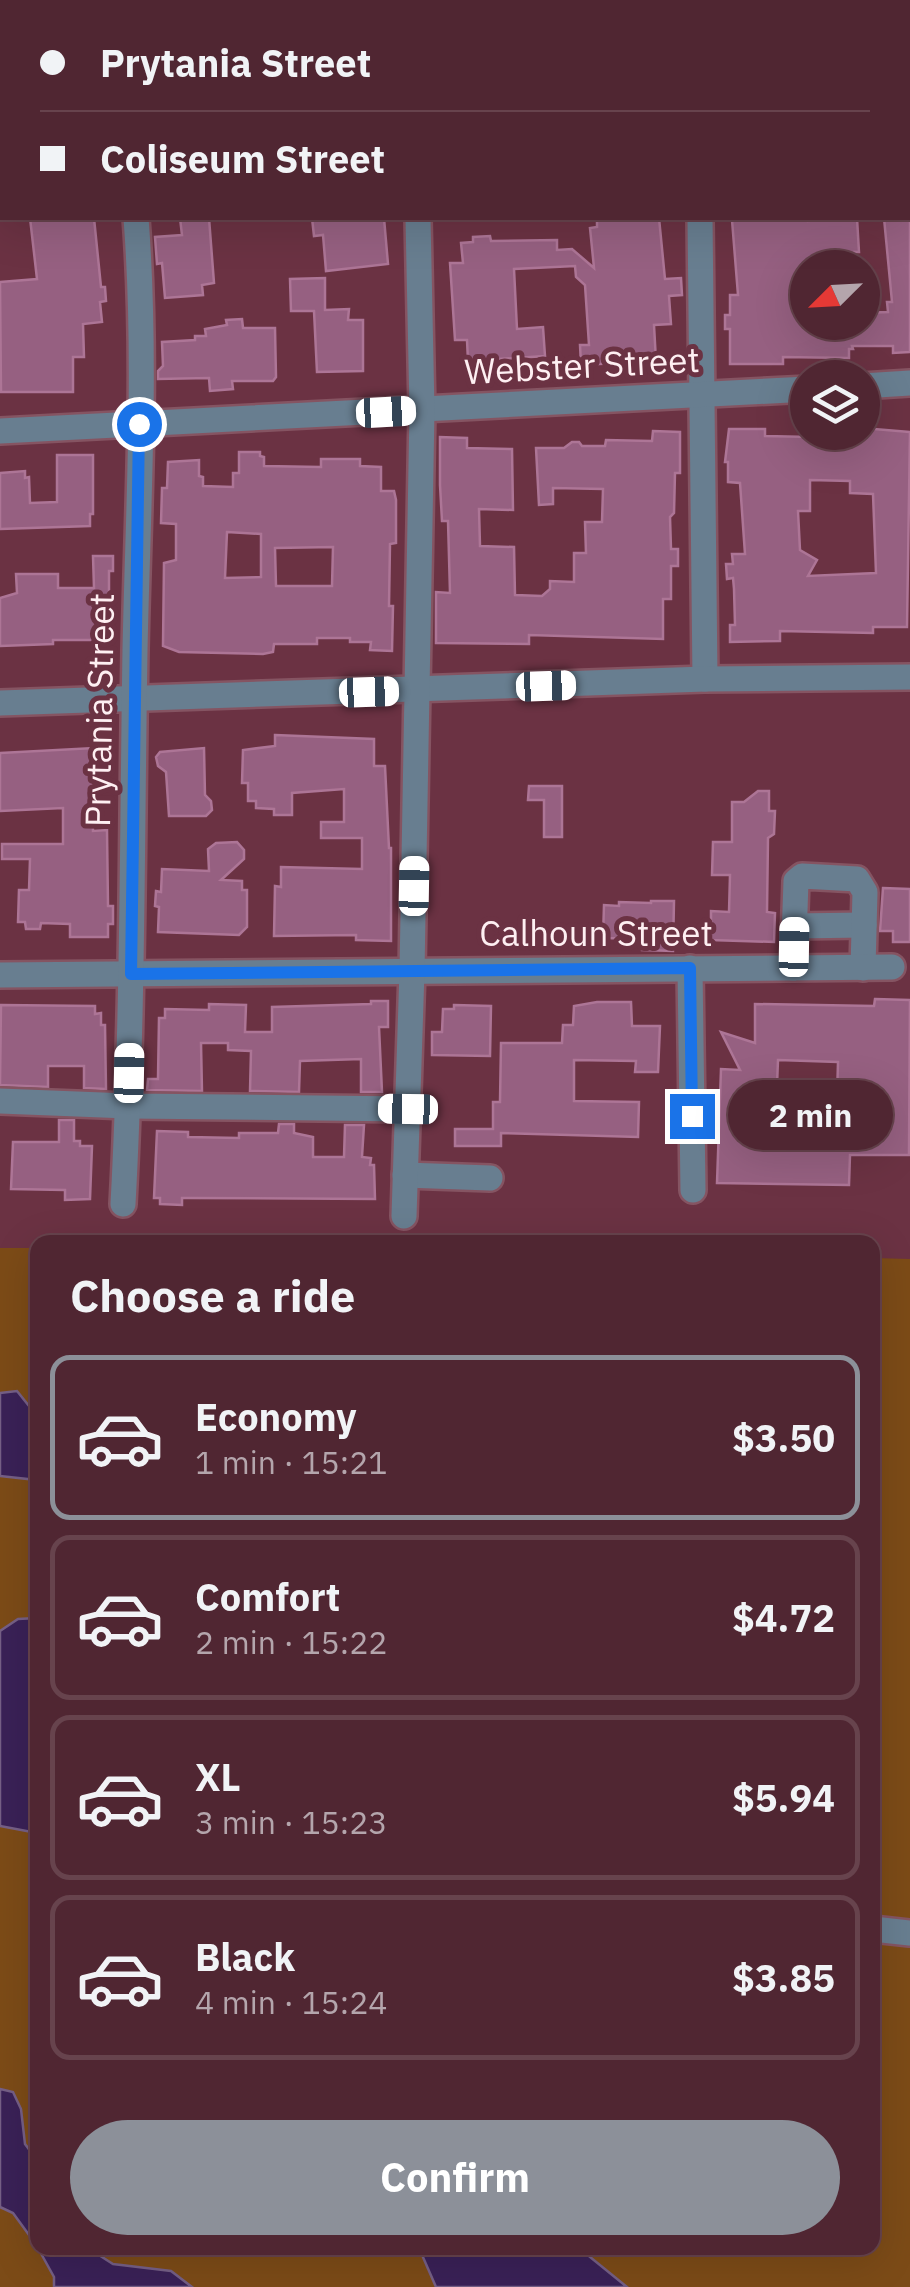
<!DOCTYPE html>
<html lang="en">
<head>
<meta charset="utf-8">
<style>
	body { margin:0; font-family:"IBM Plex Sans",sans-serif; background:#562e3a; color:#f1f3f6; height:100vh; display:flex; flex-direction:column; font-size:38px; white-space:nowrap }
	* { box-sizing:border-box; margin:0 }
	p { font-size:32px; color:#b4a5ac }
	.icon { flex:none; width:55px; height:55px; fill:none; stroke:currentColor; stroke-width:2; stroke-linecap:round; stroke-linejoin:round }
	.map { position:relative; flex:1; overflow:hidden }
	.side { position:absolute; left:30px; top:1235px; width:850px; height:1020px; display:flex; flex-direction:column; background:#502632; border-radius:20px; box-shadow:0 10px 40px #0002,0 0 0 2px #67434d }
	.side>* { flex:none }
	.banner { position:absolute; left:0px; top:0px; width:910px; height:220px; box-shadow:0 10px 40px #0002,0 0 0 2px #67434d; display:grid; align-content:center; height:220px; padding:0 40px; background:#502632 }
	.needle { width:65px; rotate:246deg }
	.buttons { position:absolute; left:790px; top:250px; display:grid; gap:20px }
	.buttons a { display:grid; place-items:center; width:90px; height:90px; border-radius:50%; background:#502632; box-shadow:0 10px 40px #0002,0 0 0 2px #67434d; font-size:50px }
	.end { position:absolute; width:45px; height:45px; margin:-22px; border:12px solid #1a73e8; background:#fff; box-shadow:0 0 0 5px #fff }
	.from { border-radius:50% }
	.bubble { position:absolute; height:70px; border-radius:35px; background:#502632; box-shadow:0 10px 40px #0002,0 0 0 2px #67434d; font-size:32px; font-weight:800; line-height:70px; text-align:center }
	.car { position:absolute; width:30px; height:60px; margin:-30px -15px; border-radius:12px; box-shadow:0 0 8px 2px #0007; background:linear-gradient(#fff 24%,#345 0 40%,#fff 0 76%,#345 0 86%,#fff 0) }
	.banner b { display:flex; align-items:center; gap:35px; height:95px; font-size:38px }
	.banner b+b { border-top:2px solid #67434d }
	.banner i { width:25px; height:25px; background:#f1f3f6 }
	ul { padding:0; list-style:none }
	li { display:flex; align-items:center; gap:30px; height:165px; margin:0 20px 15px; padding:0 20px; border:5px solid #67434d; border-radius:20px }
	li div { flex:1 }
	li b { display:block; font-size:38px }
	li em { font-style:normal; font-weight:800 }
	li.selected { border-color:#8c9099 }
	li>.icon { width:90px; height:90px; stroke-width:1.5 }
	h2 { padding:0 40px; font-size:45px; line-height:120px }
	.button { display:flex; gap:20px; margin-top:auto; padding:20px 40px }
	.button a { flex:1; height:115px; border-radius:60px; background:#8c9099; color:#fff; font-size:40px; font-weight:800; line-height:115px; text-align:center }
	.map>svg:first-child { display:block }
</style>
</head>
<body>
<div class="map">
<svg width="910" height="2287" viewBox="0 0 910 2287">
	<rect width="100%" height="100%" fill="#6b3243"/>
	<polygon fill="#7c4b17" points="0,1248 38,1248 38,2248 872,2248 872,1258 910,1259 910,2287 0,2287"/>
	<g fill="#3a2157" stroke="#755f86" stroke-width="2.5">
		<polygon points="17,1391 37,1416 37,1480 0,1476 0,1393"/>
		<polygon points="37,1618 38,1618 37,1833 0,1826 0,1631 18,1619"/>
		<polygon points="0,2089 13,2092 21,2109 25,2144 37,2160 37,2246 13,2213 0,2207"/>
		<polygon points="38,2248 88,2248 113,2264 171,2271 192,2287 54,2287 54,2277"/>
		<polygon points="419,2248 579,2248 627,2287 436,2287"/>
	</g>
	<g fill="#966081" stroke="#ad7596" stroke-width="2.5" fill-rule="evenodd">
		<polygon points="30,218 94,218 101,287 105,287 106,301 100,302 102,322 83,324 84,357 73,357 73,392 1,392 0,282 37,279"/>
		<polygon points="180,218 209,218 214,283 202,285 203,295 165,298 162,263 157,264 155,237 182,235"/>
		<polygon points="312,218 384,218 388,264 326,271 323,235 314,236"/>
		<polygon points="597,218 659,218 665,279 681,278 682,295 669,296 671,324 654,325 656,361 581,365 580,345 589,345 585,285 576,277 575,266 514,269 517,329 543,327 545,356 468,361 467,340 455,340 450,263 463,263 461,243 473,242 473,237 490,236 491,241 557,240 557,250 572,249 594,268 590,228 597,227"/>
		<polygon points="760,218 808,218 808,221 857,218 859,252 854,252 855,264 808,268 808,322 863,322 863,313 888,312 887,302 892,302 884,218 910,218 910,352 893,353 893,346 852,346 853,349 849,349 849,358 783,357 783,364 730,364 730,329 725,329 725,315 730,315 730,295 738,295 732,220"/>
		<polygon points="325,278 325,310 349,309 348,320 363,320 363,371 317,372 314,311 291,311 290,279"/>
		<polygon points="242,319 243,328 275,328 276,377 273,381 232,381 233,389 210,391 209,378 158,379 158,371 163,366 162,342 195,340 195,336 206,336 205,329 227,325 226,320"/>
		<path d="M862 428 910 432 907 627H873V633L780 631V641L730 642V625H735L734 589 733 578 727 579 726 564H733L732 554H745L740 483 728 482V462H725L729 429H765V436L811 437V432H862ZM810 480 850 481V493L873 494 876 573 808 576 817 560 800 550 798 511H810Z"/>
		<polygon points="653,431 680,432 680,473 675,473 674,513 670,517 671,549 678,549 678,566 671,566 671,599 663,599 663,639 529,635 529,644 436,643 436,592 450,593 448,521 442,521 440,485 440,437 467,438 467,448 512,449 513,510 479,509 480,546 514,547 515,595 542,596 550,589 550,581 574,582 574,553 586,553 585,522 602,522 603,489 553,488 553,504 539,505 536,448 564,448 572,442 579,442 582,446 605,446 606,440 652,441"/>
		<path d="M239 452H260V456L264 457V466L321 467V459H360V466L381 467V491H394L396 500V543L390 544 389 606H393L392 651 370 650 371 642H350V638H317V644H274L273 652 263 654 179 652 163 646 164 563 176 560V524L161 523 162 488H167L168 462 199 460V476L203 477V486L233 487V473H239ZM227 532 261 534V577L225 578ZM333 547 332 586H276L275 548Z"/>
		<polygon points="57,455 93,455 93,514 90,514 90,526 0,529 0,473 25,471 25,478 29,477 30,503 57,502"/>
		<polygon points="93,556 113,556 113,571 109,571 109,640 53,640 53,644 0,646 0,598 17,593 16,574 58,574 58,588 94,588"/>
		<polygon points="275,735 374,739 374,766 385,766 389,848 391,848 391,941 356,940 356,935 274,936 275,886 281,887 281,867 362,869 362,838 321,838 321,822 344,822 344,789 292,793 292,815 274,815 274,809 256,808 256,801 248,801 248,783 242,783 243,750 275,746"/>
		<polygon points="94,748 99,780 92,780 93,831 107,830 108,906 113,906 113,924 108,924 108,937 70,937 70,924 41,923 40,929 26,929 25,922 18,922 19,890 29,890 30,859 2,859 2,844 63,844 63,808 0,811 0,753"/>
		<polygon points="204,748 205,795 211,801 212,810 206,816 169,816 166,772 158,766 156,757 160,752"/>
		<polygon points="529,786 562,786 562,837 544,837 544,800 528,800"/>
		<polygon points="758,791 769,791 769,811 775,811 774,834 768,838 767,912 775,913 774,942 711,940 711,911 729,912 730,875 712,875 713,842 732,842 732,802 744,802"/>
		<polygon points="237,842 244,850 244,859 221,880 242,881 242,890 247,890 247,927 239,935 158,932 159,907 155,906 156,891 161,892 162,869 209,871 208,849 216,843"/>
		<polygon points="883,888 910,889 910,942 893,942 893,931 880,931"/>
		<polygon points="651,901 674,901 673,951 642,950 642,939 603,938 604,905 619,906 619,902 651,903"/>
		<path d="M875 999 910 1000 909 1155H850L849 1185 717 1183 721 1069 740 1070 721 1032 755 1043V1004L874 1006ZM778 1060 838 1062 836 1131 784 1129 785 1112 776 1111Z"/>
		<polygon points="371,1001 388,1001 388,1027 379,1027 382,1092 361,1092 361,1059 300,1061 299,1092 250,1091 251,1051 228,1050 228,1043 201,1043 202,1091 147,1090 148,1079 158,1079 159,1018 165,1018 165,1009 209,1010 209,1004 246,1005 245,1032 272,1032 272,1007 371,1004"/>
		<polygon points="597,1002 631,1002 632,1026 660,1026 658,1072 635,1072 636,1061 574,1060 574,1101 639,1102 638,1137 501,1133 501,1146 455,1146 455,1129 493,1129 493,1102 500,1102 501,1043 562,1043 563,1025 573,1025 574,1006"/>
		<polygon points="1,1005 95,1006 95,1014 101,1013 101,1025 105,1025 106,1089 84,1088 84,1066 48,1066 48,1087 0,1085"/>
		<polygon points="454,1005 491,1006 490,1056 432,1055 432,1032 442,1032 443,1009 454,1009"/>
		<polygon points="59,1120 74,1120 74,1141 80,1141 80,1146 92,1146 90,1199 65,1200 65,1190 11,1189 13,1142 59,1142"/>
		<polygon points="279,1124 294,1124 294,1133 313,1137 313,1157 344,1157 345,1125 364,1125 362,1157 371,1158 370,1165 374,1165 375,1199 188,1198 182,1198 182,1205 160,1204 160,1198 154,1198 157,1131 188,1132 188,1137 239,1138 239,1133 278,1133"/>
	</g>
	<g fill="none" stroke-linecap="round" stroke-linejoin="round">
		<g stroke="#855462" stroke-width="30">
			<g id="minor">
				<polyline points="117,0 118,2"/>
				<polyline points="403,0 403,2"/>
				<polyline points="683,0 683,2"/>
				<polyline points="700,218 705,679"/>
				<polyline points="862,386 910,383"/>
				<polyline points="0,431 808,389"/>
				<polyline points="0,703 705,679 910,677"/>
				<polyline points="794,926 864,925"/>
				<polyline points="690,968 693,1190"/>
				<polyline points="793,968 796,881 802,876 857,879 865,892 863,968"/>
				<polyline points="0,975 892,967"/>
				<polyline points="0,1101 128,1106 408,1109"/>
				<polyline points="405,1175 490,1178"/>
				<path d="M123 1204C133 1019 132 835 135 650 138 506 147 361 136 218"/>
				<polyline points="404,1216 412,971 422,410 418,218"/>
				<polyline points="873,1929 910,1933"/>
			</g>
		</g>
		<use href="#minor" stroke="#687e90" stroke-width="25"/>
	</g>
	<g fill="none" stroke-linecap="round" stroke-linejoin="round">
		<polyline stroke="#1a73e8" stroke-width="12" points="139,424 131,974 690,968 692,1116"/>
	</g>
	<g text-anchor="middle" stroke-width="10" stroke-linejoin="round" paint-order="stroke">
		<g font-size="35" fill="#feeff2" stroke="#6b3243">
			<text transform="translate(582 366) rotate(-3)" y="12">Webster Street</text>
			<text transform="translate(100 710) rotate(-89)" y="12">Prytania Street</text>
			<text x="596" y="946">Calhoun Street</text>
		</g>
	</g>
</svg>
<div class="buttons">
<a><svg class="needle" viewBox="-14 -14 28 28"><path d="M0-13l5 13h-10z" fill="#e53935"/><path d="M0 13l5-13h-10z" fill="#b4a5ac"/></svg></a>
<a><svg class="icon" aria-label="layers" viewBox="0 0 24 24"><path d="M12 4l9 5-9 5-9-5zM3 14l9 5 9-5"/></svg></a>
</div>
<i class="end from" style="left:139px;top:424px"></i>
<i class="end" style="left:692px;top:1116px"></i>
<div class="bubble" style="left:728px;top:1080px;width:165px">2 min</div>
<i class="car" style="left:386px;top:412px;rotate:87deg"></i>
<i class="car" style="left:546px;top:686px;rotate:88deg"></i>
<i class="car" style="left:369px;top:692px;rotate:88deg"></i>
<i class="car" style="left:414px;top:886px;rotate:1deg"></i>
<i class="car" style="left:794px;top:947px;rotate:1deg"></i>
<i class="car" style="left:129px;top:1073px;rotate:1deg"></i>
<i class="car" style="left:408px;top:1109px;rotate:271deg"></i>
<div class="banner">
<b><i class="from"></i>Prytania Street</b>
<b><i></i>Coliseum Street</b>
</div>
<section class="side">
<h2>Choose a ride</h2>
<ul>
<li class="selected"><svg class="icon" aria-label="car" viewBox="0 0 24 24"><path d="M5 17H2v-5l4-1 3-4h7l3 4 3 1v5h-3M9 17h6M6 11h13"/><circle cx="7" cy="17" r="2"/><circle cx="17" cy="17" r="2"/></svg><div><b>Economy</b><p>1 min · 15:21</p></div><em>$3.50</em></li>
<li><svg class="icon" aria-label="car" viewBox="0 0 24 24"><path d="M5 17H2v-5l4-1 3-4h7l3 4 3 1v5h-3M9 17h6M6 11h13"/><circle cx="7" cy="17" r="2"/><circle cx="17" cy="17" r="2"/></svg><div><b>Comfort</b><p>2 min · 15:22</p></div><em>$4.72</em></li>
<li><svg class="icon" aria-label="car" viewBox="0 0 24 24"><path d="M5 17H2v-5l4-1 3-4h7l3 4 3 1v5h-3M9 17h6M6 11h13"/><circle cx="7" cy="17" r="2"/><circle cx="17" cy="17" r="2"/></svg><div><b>XL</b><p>3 min · 15:23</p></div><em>$5.94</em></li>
<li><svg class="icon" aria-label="car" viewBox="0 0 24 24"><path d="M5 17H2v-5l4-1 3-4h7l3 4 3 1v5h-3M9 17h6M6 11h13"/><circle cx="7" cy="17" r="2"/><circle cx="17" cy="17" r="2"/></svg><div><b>Black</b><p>4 min · 15:24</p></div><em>$3.85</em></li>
</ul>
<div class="button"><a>Confirm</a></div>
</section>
</div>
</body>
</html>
